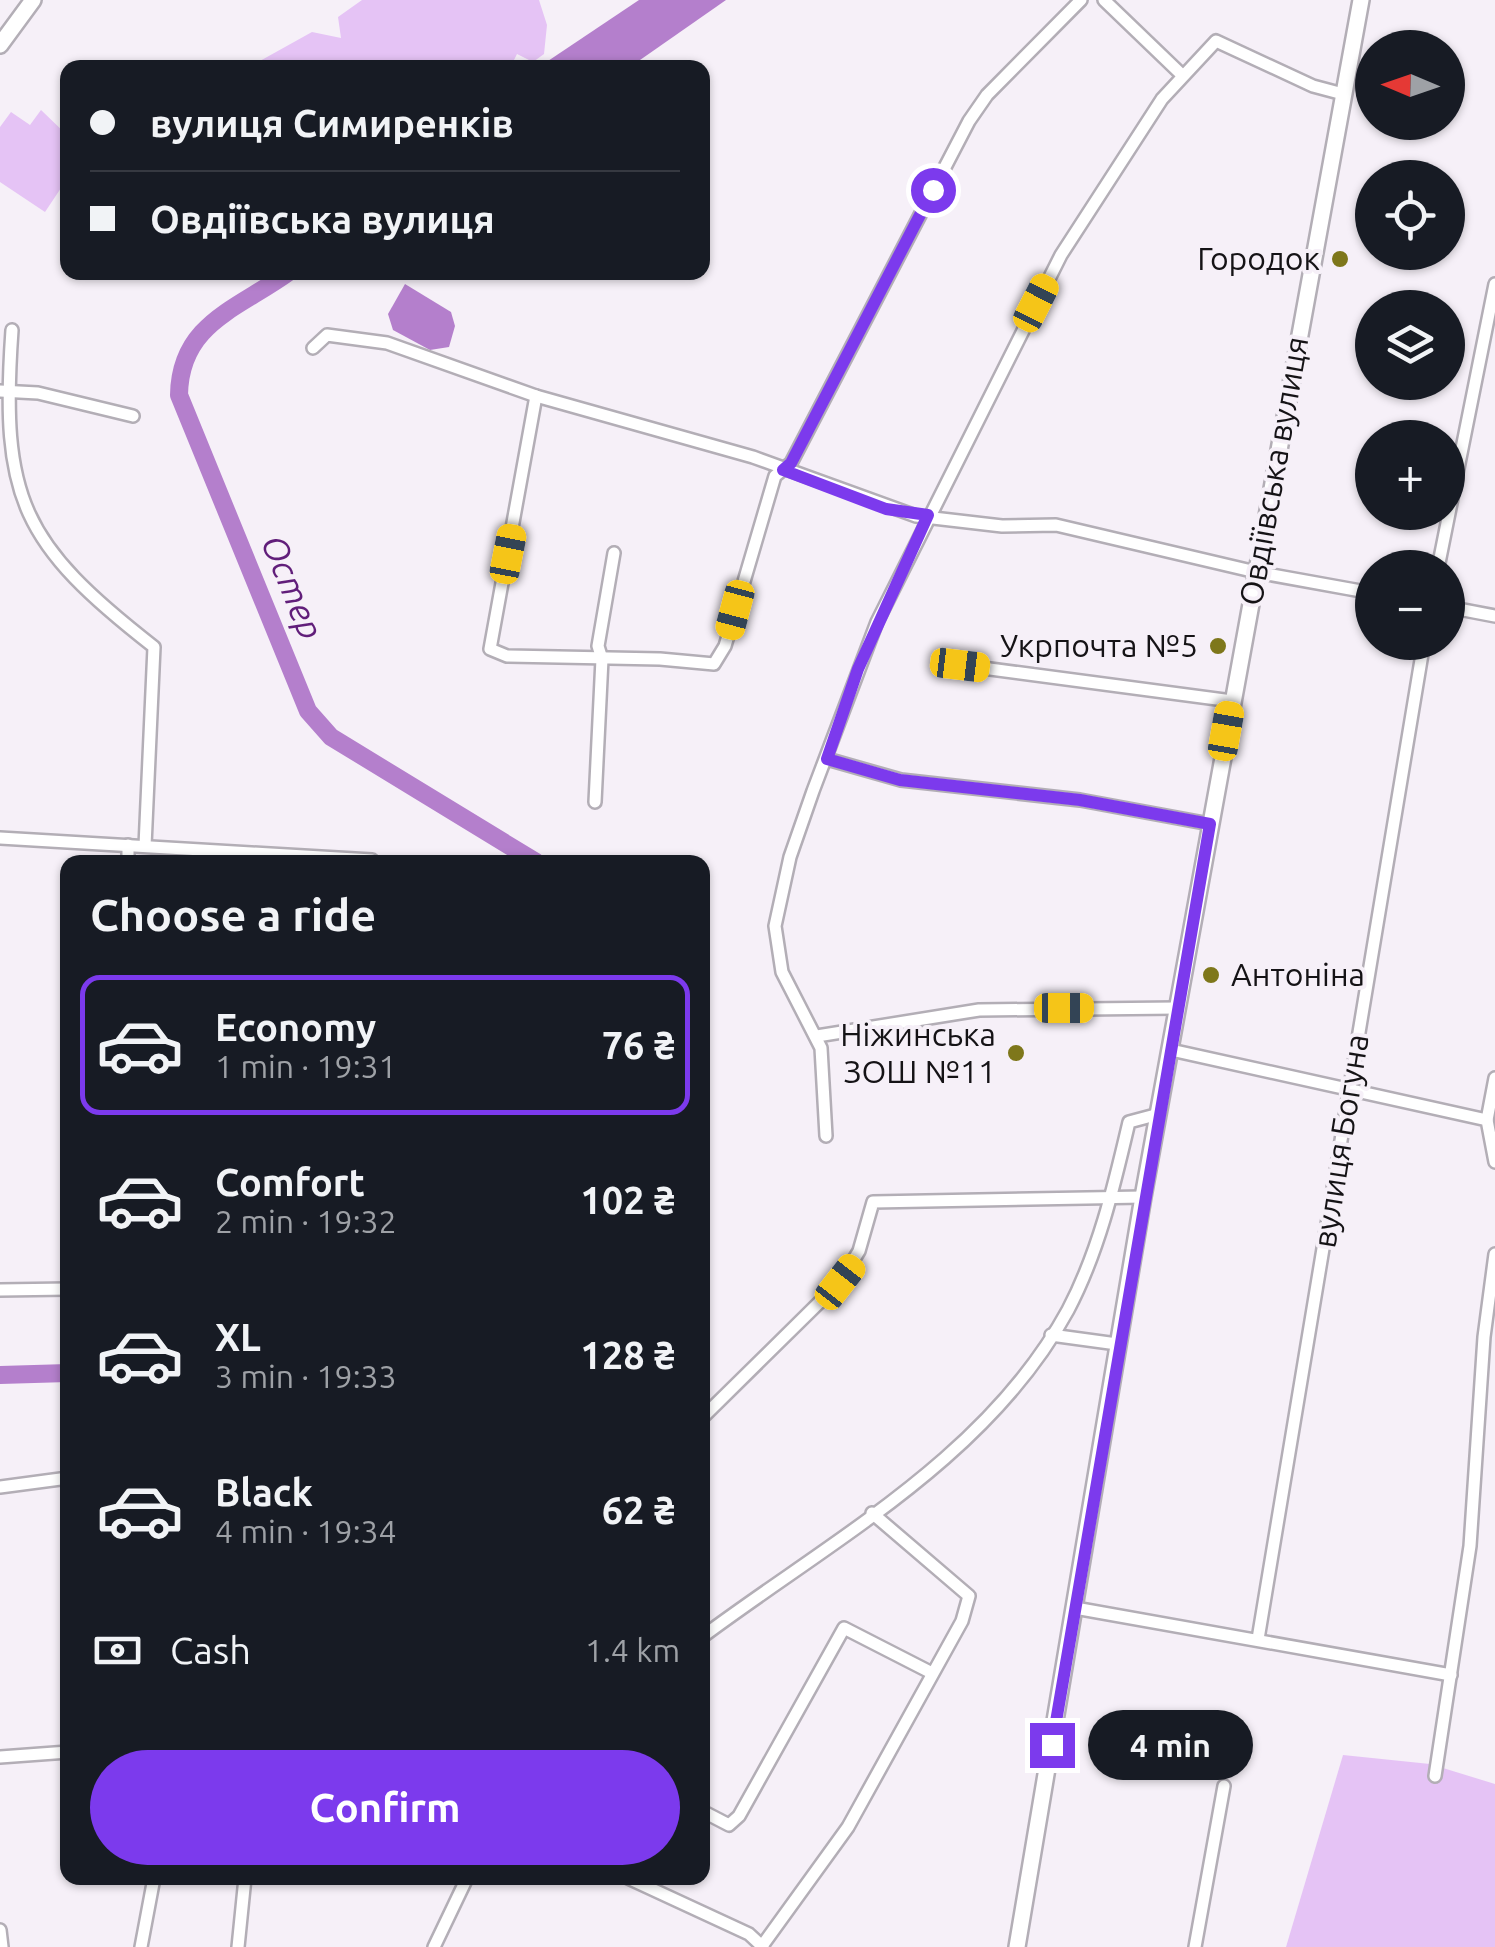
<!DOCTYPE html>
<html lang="en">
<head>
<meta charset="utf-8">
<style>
	body { margin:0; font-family:Ubuntu,sans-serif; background:#242831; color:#f1f3f6; height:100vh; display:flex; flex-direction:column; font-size:38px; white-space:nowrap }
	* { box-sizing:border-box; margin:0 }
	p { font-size:32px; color:#9ea1a6 }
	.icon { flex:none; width:55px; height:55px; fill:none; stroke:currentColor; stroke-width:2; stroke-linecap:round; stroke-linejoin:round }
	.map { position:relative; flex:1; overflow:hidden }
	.side { position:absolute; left:60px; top:855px; width:650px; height:1030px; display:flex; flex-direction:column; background:#171b24; border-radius:20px; box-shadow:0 2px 8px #0004 }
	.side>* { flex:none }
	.banner { position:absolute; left:60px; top:60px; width:650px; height:220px; border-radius:20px; box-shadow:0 2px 8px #0004; display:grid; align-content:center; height:220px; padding:0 30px; background:#171b24 }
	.needle { width:65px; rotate:272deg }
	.buttons { position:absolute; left:1355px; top:30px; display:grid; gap:20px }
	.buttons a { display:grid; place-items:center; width:110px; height:110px; border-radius:50%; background:#171b24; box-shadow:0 2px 8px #0004; font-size:50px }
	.end { position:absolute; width:45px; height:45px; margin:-22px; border:12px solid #7c3aed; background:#fff; box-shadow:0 0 0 5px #fff }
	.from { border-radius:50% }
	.bubble { position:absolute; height:70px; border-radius:35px; background:#171b24; box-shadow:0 2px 8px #0004; font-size:32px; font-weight:600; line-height:70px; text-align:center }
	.car { position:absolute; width:30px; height:60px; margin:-30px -15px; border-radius:12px; box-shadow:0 0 8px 2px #0007; background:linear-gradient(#f5c518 24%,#345 0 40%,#f5c518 0 76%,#345 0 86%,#f5c518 0) }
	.banner b { display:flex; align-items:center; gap:35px; height:95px; font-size:38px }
	.banner b+b { border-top:2px solid #363941 }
	.banner i { width:25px; height:25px; background:#f1f3f6 }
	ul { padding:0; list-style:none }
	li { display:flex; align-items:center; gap:30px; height:140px; margin:0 20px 15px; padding:0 10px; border:5px solid transparent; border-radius:20px }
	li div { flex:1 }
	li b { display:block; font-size:38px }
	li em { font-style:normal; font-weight:600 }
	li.selected { border-color:#7c3aed }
	li>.icon { width:90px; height:90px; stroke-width:1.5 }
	h2 { padding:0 30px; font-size:45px; line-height:120px }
	.pay { display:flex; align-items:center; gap:25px; height:110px; padding:0 30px; font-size:38px }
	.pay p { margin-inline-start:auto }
	.button { display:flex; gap:20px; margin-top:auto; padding:20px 30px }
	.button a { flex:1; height:115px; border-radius:60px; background:#7c3aed; color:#fff; font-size:40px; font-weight:600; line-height:115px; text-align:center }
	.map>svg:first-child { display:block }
</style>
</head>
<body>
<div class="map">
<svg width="1495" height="1947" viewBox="0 0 1495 1947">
	<rect width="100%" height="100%" fill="#f6f0f8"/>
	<g fill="#e5c3f5">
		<polygon points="362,0 539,0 547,25 544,54 533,62 517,54 510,68 249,67 312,32 341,38 338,17"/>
		<polygon points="41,110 68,136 67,179 45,212 0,182 0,127 11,112 30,125"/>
		<polygon points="1343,1755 1430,1764 1495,1784 1495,1947 1286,1947"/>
	</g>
	<g fill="#b47fcc">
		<polygon points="639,0 726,0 630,67 539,67"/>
		<polygon points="405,284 451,312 455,326 449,347 430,350 393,330 388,314"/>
	</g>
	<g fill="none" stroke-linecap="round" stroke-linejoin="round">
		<g stroke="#b47fcc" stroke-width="18">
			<path d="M289 272C238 309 180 323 179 395L308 711 331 737 536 862"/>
			<polyline points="0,1375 68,1373"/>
		</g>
		<g stroke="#b3aeb6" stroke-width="16">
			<g id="street">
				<polyline points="1104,0 1182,75"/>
				<path d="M12 330C0 499 22 544 154 647L145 846"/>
				<polyline points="313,348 327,335 387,343 536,396 753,457 916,516 1002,526 1056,525 1256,572 1372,593"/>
				<polyline points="0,391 38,393 133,416"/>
				<polyline points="536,396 490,649 507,656 660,659 714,664 725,646 775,476 791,463 969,121 987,95 1081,0"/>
				<polyline points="1438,568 1495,284"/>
				<polyline points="1448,607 1495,616"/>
				<polyline points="960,665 1232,701"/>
				<polyline points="827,759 901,780 1080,800 1210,824"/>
				<polyline points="595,802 602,659 598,646 614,553"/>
				<polyline points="0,838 372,860"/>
				<polyline points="128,862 128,845"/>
				<polyline points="817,1036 979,1010 1177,1008"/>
				<polyline points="1171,1050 1487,1120 1495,1162"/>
				<polyline points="1487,1120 1495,1078"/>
				<polyline points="826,1136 821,1048 782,972 775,926 790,857 813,791 877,622 1061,255 1162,99 1216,41 1313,86 1343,94"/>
				<polyline points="0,1290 68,1289"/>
				<polyline points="1051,1335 1117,1344"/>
				<polyline points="702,1418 840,1282 859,1251 873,1202 1143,1197"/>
				<polyline points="0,1487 68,1478"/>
				<polyline points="1075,1608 1451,1675"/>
				<path d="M702 1637C832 1540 988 1457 1068 1310 1099 1251 1114 1186 1129 1122L1159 1114"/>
				<polyline points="1258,1639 1424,642"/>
				<polyline points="0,1757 68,1752"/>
				<polyline points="1435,1776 1470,1546 1484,1337 1495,1254"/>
				<polyline points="702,1811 729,1825 739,1816 844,1628 930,1672"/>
				<polyline points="628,1878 749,1934 763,1947"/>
				<polyline points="0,1930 2,1947"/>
				<polyline points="762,1946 848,1827 962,1621 969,1596 872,1513"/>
				<polyline points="141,1947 154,1878"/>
				<polyline points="238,1947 245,1878"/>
				<polyline points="434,1947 467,1878"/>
				<polyline points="1195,1947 1224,1786"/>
			</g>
		</g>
		<g stroke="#b3aeb6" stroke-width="20">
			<g id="secondary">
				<polyline points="0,45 33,0"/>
				<polyline points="1017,1947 1143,1197 1361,0"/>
			</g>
		</g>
		<use href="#street" stroke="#fff" stroke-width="11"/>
		<use href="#secondary" stroke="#fff" stroke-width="15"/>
	</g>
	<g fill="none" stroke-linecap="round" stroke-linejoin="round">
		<polyline stroke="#7c3aed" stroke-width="12" points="933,190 791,463 783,470 886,509 928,515 858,669 827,759 900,780 1080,800 1210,824 1052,1745"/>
	</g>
	<g fill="#7e771b" stroke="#f6f0f8" stroke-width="4">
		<circle cx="1340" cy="259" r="10"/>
		<circle cx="1218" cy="646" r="10"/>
		<circle cx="1211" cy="975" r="10"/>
		<circle cx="1016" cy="1053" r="10"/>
	</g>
	<g text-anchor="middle" stroke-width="8" stroke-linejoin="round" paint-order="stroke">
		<g font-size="32" fill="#151316" stroke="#f6f0f8" text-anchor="end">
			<text x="1320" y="270">Городок</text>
			<text x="1198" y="657">Укрпочта №5</text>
			<text x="1231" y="986" text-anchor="start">Антоніна</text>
			<text x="996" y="1046">Ніжинська<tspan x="996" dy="37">ЗОШ №11</tspan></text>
		</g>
		<g font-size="32" fill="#151316" stroke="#f6f0f8">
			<text transform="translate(1274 471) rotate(-80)" y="11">Овдіївська вулиця</text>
			<text transform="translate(1341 1141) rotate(-81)" y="11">вулиця Богуна</text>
		</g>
		<g font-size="35" font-style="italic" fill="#611e7a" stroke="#f6f0f8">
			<text transform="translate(292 587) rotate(68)" y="12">Остер</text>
		</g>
	</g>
</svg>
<div class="buttons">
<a><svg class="needle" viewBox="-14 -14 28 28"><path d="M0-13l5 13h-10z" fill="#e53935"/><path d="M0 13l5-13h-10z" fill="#9ea1a6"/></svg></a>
<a><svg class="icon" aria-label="locate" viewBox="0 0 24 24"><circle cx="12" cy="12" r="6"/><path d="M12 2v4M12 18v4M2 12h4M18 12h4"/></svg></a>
<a><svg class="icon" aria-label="layers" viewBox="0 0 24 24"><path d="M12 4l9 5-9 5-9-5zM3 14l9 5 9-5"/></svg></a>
<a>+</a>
<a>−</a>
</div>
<i class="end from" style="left:933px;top:190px"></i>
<i class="end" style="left:1052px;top:1745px"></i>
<div class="bubble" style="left:1088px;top:1710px;width:165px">4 min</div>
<i class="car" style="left:1036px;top:303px;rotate:27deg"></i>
<i class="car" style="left:508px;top:554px;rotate:11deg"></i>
<i class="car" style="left:735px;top:610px;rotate:195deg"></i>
<i class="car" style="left:960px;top:665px;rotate:97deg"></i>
<i class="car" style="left:1226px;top:731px;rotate:10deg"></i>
<i class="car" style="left:1064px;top:1008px;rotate:90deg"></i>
<i class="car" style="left:840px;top:1282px;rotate:38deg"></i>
<div class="banner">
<b><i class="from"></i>вулиця Симиренків</b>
<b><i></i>Овдіївська вулиця</b>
</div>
<section class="side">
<h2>Choose a ride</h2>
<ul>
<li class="selected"><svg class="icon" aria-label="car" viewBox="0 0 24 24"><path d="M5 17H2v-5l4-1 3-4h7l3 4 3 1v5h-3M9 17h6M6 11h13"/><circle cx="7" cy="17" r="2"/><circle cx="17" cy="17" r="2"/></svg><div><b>Economy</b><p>1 min · 19:31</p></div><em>76 ₴</em></li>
<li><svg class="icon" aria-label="car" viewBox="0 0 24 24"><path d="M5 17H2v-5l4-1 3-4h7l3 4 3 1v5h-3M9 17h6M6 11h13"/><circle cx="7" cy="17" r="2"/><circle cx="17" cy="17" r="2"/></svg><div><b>Comfort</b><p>2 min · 19:32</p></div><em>102 ₴</em></li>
<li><svg class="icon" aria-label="car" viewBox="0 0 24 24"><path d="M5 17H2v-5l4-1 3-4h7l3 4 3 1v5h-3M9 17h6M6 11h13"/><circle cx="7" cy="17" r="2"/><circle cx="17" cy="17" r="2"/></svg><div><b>XL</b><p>3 min · 19:33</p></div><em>128 ₴</em></li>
<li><svg class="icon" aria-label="car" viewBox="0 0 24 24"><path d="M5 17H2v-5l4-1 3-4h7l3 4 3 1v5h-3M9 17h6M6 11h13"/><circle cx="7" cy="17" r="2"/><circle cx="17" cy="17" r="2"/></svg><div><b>Black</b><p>4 min · 19:34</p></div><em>62 ₴</em></li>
</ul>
<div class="pay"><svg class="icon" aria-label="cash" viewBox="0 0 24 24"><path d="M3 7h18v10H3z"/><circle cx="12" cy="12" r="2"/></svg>Cash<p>1.4 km</p></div>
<div class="button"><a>Confirm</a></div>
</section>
</div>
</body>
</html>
